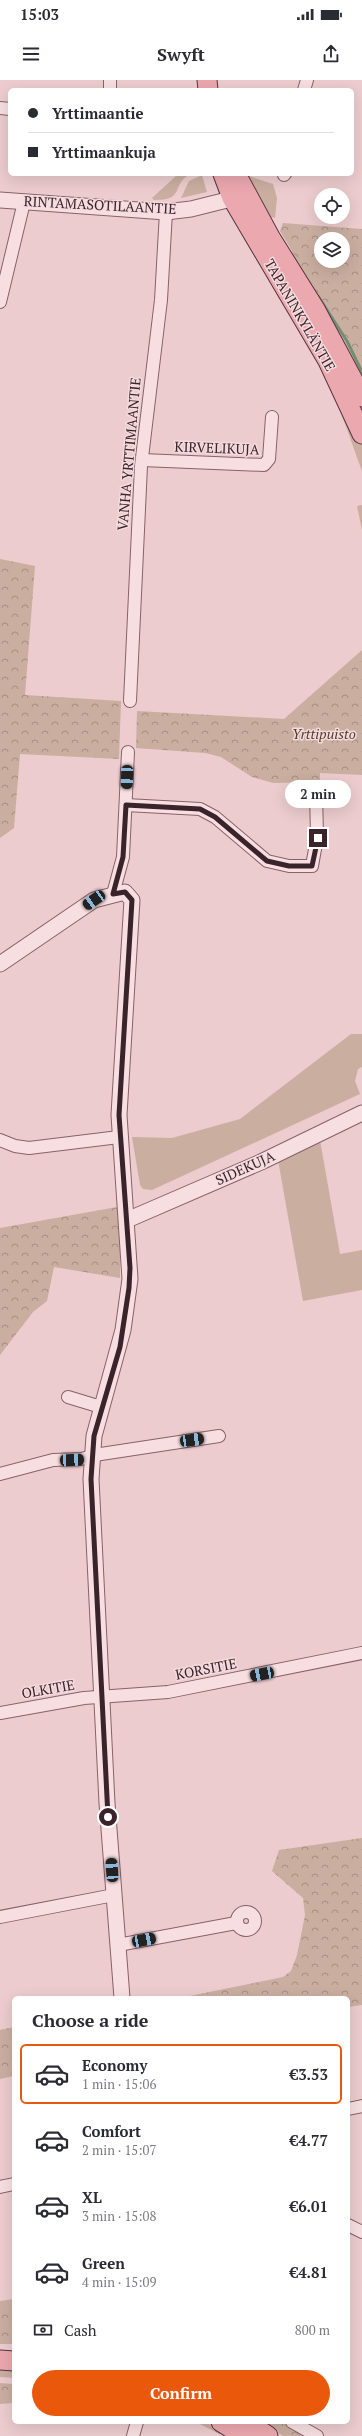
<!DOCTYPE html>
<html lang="en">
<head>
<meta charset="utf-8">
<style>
	body { margin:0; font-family:"PT Serif",serif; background:#f2f2f3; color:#2b2b33; height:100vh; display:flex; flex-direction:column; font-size:15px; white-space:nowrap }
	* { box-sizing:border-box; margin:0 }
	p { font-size:13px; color:#7c7c81 }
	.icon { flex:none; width:22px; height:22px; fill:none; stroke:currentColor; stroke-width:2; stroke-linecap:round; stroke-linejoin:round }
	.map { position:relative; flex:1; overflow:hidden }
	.sheet { position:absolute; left:12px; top:1916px; width:338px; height:428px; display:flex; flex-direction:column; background:#fff; border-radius:6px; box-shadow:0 4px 16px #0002 }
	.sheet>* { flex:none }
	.top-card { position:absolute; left:8px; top:8px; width:346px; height:88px; border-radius:6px; box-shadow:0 4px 16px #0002; display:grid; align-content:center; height:88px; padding:0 20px; background:#fff }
	.buttons { position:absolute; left:314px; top:108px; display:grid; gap:8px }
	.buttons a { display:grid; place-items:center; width:36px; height:36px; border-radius:50%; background:#fff; box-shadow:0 4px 16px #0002; font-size:20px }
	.end { position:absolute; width:18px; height:18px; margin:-9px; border:5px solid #3a232a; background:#fff; box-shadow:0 0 0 2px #fff }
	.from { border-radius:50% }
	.bubble { position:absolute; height:28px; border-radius:14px; background:#fff; box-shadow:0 4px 16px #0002; font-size:13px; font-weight:700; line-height:28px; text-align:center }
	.car { position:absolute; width:12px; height:24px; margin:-12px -6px; border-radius:5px; box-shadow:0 0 3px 1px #0007; background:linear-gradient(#222 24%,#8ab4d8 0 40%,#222 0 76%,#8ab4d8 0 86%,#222 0) }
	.top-card b { display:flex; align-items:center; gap:14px; height:38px; font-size:15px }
	.top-card b+b { border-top:1px solid #e1e1e2 }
	.top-card i { width:10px; height:10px; background:#2b2b33 }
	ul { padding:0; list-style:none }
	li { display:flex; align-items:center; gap:12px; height:60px; margin:0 8px 6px; padding:0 12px; border:2px solid transparent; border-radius:6px }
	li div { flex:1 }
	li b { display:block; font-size:15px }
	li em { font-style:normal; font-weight:700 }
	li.on { border-color:#ea580c }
	li>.icon { width:36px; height:36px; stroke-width:1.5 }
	h2 { padding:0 20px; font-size:18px; line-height:48px }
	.pay { display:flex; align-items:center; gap:10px; height:44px; padding:0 20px; font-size:15px }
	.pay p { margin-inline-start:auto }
	.primary-button { display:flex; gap:8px; margin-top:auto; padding:8px 20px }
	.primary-button a { flex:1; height:46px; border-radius:24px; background:#ea580c; color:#fff; font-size:16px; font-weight:700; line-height:46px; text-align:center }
	.status { display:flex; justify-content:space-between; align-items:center; height:28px; padding:0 20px; background:#fff; direction:ltr }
	.status svg { height:11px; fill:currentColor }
	header { display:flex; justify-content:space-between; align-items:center; height:52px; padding:0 20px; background:#fff; font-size:18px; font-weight:700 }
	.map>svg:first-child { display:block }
</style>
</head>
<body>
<div class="status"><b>15:03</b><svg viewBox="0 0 49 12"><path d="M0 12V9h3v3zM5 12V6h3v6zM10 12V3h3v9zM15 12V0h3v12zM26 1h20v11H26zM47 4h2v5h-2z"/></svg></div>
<header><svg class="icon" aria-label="menu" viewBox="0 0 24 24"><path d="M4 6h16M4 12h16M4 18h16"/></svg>Swyft<svg class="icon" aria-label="share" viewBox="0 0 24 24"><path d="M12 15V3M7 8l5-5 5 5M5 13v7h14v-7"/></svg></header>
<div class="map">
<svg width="362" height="2356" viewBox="0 0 362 2356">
	<defs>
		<pattern id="forest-crowns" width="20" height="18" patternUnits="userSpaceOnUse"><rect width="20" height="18" fill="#caaea0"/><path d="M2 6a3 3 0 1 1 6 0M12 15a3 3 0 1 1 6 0" fill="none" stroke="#a58d83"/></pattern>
	</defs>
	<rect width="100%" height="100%" fill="#ecccce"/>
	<g fill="#caaea0">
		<path d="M178 94H190C170 106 186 120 154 120L152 118Z"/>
		<polygon points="202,95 207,112 181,118 189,101"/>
		<polygon points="249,96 273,104 277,118 275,138 271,137"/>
		<path d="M249 155 362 362V391C350 359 340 326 325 295 301 248 272 204 244 159Z"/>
		<polygon points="279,165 302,177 362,275 362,306"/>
		<polygon points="362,425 362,450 357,426"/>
		<polygon points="351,954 362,954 362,987 358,989 355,1001 360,1014 152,1110 143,1109 140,1105 132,1057 172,1058 240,1039"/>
		<polygon points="320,1060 340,1174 362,1170 362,1210 303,1221 278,1080"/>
		<polygon points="0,2285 14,2287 14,2298 0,2297"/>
		<polygon points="196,2342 206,2342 222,2353 219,2354"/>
	</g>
	<g fill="url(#forest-crowns)" fill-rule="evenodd">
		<path d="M283 143 362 149V288L280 151ZM321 159H343V181H321Z"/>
		<polygon points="0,479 35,486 25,615 121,621 119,679 20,674 14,748 0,758"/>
		<polygon points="362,570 362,695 320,693 320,702 273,703 252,697 221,677 205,673 136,668 137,631 284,639"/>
		<polygon points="117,1127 120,1166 120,1198 54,1187 47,1221 33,1232 0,1275 0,1148"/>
		<polygon points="362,1758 362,1925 348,1927 348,1918 180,1918 283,1897 291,1891 297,1875 305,1835 303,1818 272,1791 279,1770"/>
		<polygon points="14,1947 14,1996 0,1999 0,1950"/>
		<polygon points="14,2219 14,2264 0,2264 0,2221"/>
		<polygon points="0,2303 14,2304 14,2323 0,2324"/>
		<polygon points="261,2342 285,2342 309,2356 283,2356"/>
	</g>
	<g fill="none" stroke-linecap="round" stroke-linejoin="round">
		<polyline stroke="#738f72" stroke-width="3" points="318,216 347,261 362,292"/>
		<g stroke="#88616b" stroke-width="14">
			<g id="minor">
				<polyline points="110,10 110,0"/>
				<polyline points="304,10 307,0"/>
				<polyline points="0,28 10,29"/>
				<polyline points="284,95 285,94"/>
				<polyline points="0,222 24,122"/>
				<polyline points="142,380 264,385 269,379 272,337"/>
				<polyline points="130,621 141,386 161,220 166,132"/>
				<polyline points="126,725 200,729 215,737 267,781 289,786 312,786 317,758 316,711"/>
				<polyline points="113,814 123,777 128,672"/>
				<polyline points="0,1060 15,1066 29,1068 119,1057"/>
				<polyline points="68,1317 101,1327"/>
				<polyline points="0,1394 53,1380 81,1379 101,1374 219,1356"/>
				<polyline points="0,1633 84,1618 168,1612 362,1573"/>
				<circle cx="246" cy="1841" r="9"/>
				<polyline points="0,1837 114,1815"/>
				<polyline points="118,1865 236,1843"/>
				<polyline points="348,2029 362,2026"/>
				<polyline points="0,2107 14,2104"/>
				<polyline points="348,2145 362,2152"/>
				<polyline points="292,2342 317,2356"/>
				<polyline points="133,2356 137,2342"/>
			</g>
		</g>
		<g stroke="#88616b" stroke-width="17">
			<g id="tertiary">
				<polyline points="0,120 166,132 191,129 243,116"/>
				<polyline points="0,884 94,820 125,812 132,820 119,1035 130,1199 123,1250 94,1356 91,1399 107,1723 122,1918"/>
				<polyline points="127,1140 261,1082 362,1033"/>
			</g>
		</g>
		<g stroke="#56343f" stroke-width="21">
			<g id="primary">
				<polyline points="207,0 208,10"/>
				<polyline points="223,94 232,118 328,281 362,354"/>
				<polyline points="236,94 270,157 315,229 362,317"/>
				<polyline points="0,2280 14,2281"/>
				<polyline points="221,2342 244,2356"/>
				<polyline points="247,2342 268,2356"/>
			</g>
		</g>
		<use href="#minor" stroke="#f7dfe1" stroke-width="12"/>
		<use href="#tertiary" stroke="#f7dfe1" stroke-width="15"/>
		<use href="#primary" stroke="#eba8ae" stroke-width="19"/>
	</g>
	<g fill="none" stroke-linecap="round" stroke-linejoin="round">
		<polyline stroke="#3a232a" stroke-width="5" points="108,1737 91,1399 94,1356 120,1267 129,1208 130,1188 119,1035 132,820 125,812 113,814 123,777 126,725 200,729 215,737 267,781 289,786 312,786 318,758"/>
	</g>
	<g text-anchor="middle" stroke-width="3" stroke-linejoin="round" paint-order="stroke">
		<g font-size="14" fill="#3a232a" stroke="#f4dbdd">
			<text transform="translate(100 125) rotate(3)" y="5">RINTAMASOTILAANTIE</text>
			<text transform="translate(300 235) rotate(60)" y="5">TAPANINKYLÄNTIE</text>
			<text transform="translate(217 368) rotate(2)" y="5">KIRVELIKUJA</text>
			<text transform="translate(129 374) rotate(-85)" y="5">VANHA YRTTIMAANTIE</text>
			<text transform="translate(245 1088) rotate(-24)" y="5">SIDEKUJA</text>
			<text transform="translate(206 1589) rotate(-11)" y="5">KORSITIE</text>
			<text transform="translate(48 1609) rotate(-10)" y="5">OLKITIE</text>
		</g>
		<g font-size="14" font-style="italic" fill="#543e2b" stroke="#f4dbdd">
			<text x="324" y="659">Yrttipuisto</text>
		</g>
	</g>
</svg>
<div class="buttons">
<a><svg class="icon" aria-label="locate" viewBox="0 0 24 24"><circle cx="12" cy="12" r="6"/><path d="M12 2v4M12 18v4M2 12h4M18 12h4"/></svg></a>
<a><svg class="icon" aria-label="layers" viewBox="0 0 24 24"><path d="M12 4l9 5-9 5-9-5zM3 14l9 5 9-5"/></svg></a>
</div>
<i class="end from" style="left:108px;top:1737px"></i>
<i class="end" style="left:318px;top:758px"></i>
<div class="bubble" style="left:285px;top:700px;width:66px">2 min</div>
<i class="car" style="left:127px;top:697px;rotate:182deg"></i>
<i class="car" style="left:94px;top:820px;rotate:236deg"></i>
<i class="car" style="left:192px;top:1360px;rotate:82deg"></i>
<i class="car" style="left:72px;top:1380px;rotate:88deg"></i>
<i class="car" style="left:262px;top:1594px;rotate:259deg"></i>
<i class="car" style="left:112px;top:1790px;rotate:356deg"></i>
<i class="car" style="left:144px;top:1860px;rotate:79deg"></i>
<div class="top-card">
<b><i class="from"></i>Yrttimaantie</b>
<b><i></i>Yrttimaankuja</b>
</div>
<section class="sheet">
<h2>Choose a ride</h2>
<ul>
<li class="on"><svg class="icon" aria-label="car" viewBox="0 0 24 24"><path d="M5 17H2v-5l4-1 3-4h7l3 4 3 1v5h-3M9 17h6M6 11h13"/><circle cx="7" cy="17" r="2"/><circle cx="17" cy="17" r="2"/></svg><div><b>Economy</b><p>1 min · 15:06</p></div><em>€3.53</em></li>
<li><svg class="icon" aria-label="car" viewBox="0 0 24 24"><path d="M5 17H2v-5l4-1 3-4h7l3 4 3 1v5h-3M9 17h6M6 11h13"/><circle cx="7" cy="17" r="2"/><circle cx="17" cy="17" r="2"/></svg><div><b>Comfort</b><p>2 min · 15:07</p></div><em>€4.77</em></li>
<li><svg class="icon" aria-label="car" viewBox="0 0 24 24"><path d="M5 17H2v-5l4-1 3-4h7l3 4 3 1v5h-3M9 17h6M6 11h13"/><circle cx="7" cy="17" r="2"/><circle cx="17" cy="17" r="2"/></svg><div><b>XL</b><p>3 min · 15:08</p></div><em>€6.01</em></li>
<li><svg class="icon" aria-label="car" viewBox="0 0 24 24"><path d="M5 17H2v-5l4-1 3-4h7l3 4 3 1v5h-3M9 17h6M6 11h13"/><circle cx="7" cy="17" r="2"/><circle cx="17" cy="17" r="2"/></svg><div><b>Green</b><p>4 min · 15:09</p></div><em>€4.81</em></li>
</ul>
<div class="pay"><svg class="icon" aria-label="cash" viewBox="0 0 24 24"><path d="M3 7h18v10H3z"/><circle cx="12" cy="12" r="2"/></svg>Cash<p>800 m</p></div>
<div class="primary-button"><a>Confirm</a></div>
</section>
</div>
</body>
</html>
